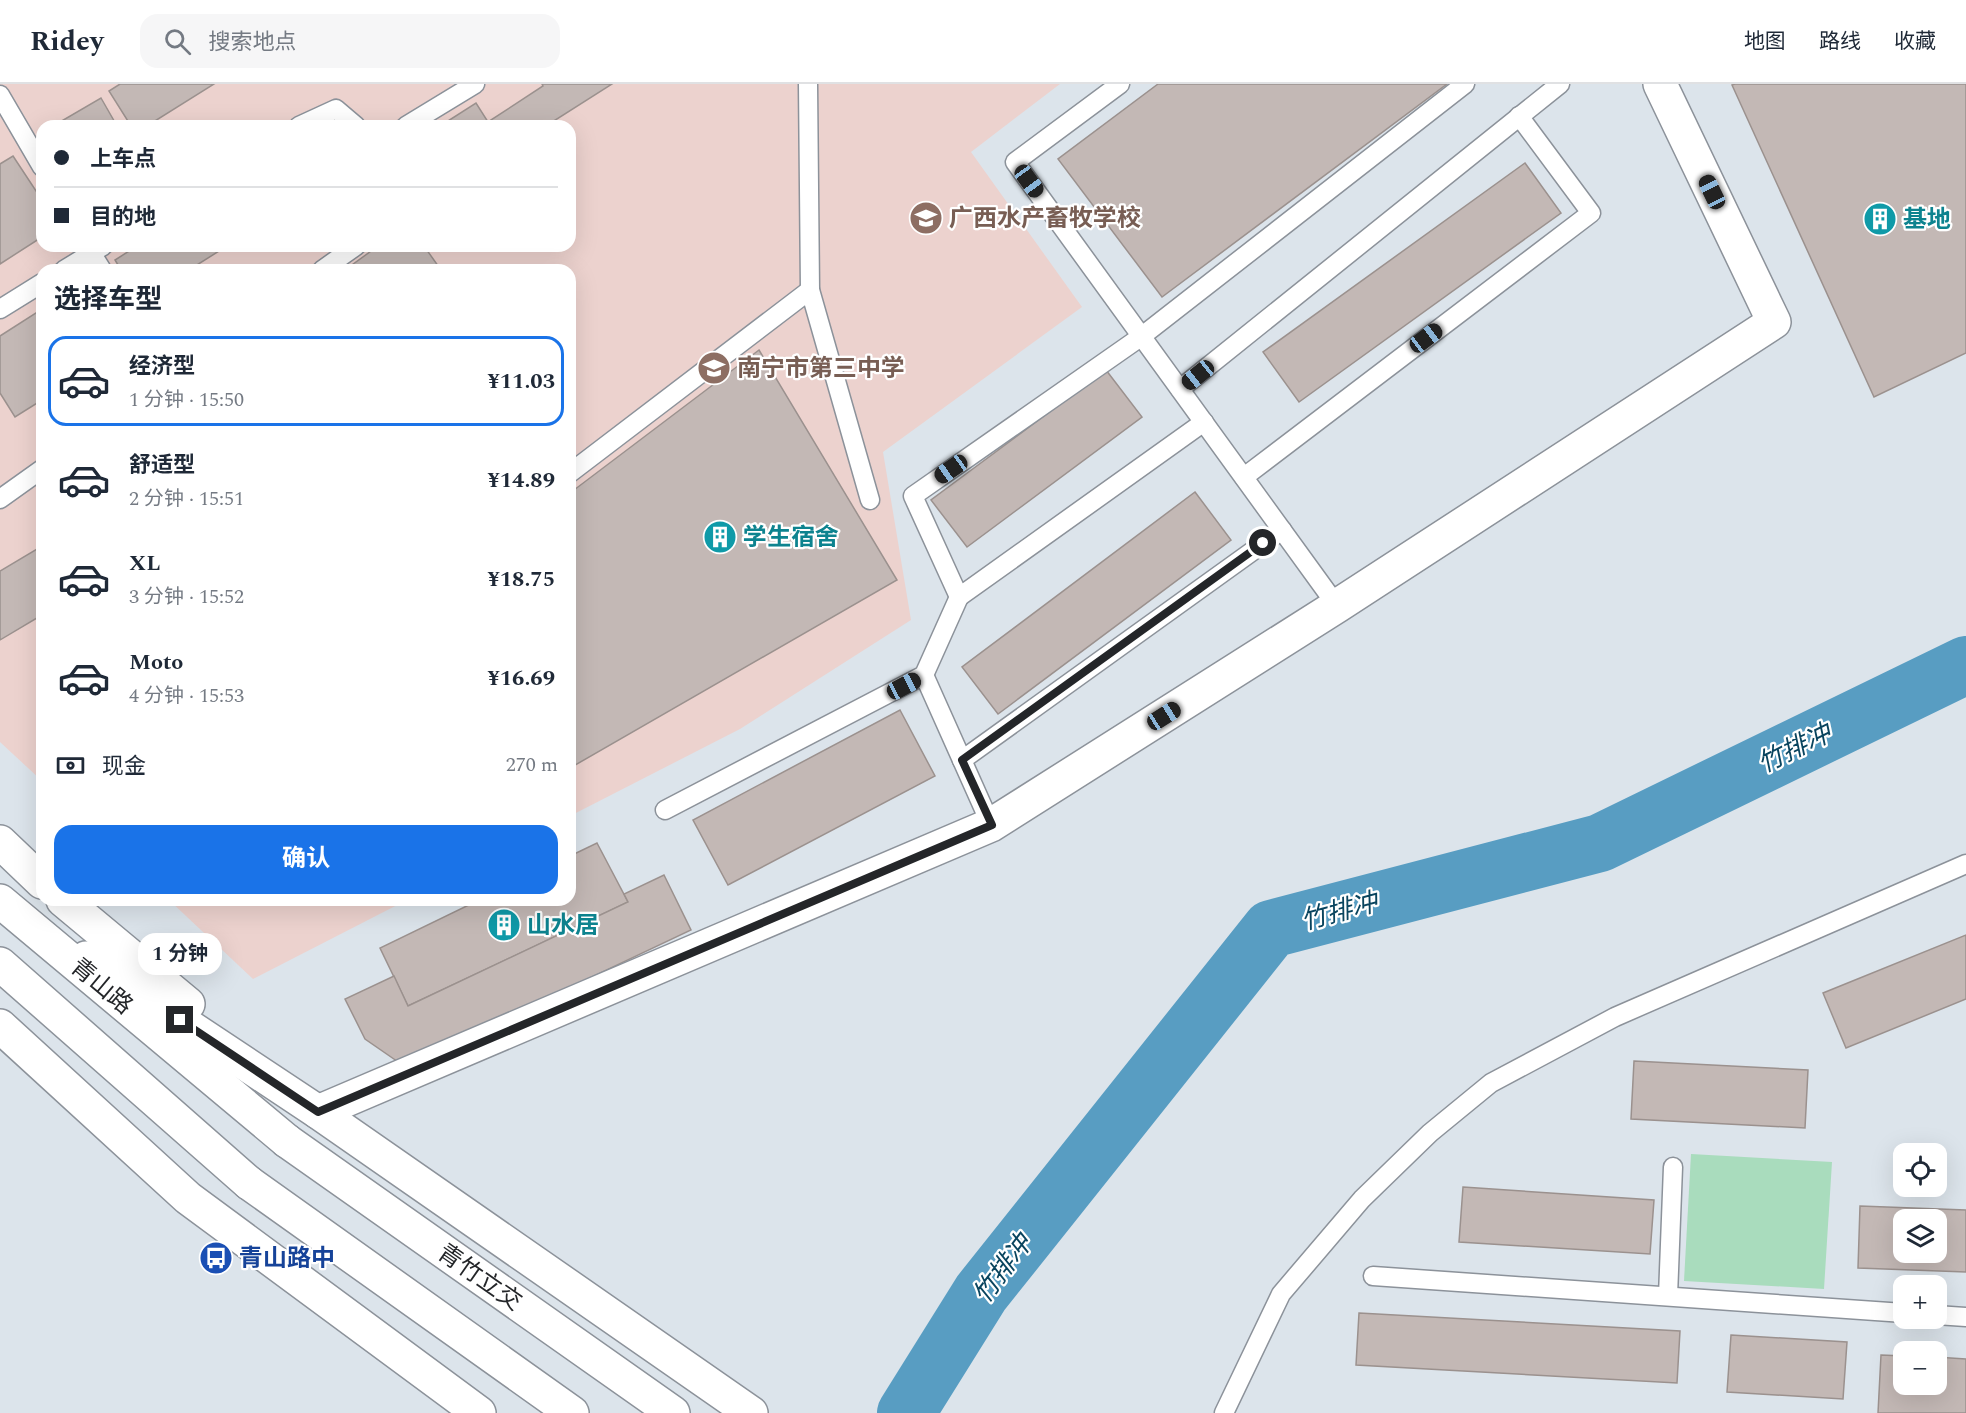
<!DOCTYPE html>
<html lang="zh">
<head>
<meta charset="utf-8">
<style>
	body { margin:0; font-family:Spectral,"Noto Sans SC",serif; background:#f6f6f7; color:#1f2937; height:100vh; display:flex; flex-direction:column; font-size:22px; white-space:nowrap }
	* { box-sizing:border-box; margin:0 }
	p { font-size:20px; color:#747a83 }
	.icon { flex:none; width:33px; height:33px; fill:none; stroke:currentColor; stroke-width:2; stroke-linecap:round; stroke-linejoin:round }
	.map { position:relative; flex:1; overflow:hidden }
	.drawer { position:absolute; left:36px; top:180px; width:540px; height:642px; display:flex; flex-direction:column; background:#fff; border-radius:18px; box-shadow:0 6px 24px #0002 }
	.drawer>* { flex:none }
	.top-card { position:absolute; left:36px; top:36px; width:540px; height:132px; border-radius:18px; box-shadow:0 6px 24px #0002; display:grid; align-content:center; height:132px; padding:0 18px; background:#fff }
	.controls { position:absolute; left:1893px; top:1059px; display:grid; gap:12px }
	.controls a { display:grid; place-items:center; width:54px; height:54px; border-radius:12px; background:#fff; box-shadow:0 6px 24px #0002; font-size:30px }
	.end { position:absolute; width:27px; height:27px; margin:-14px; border:8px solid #242629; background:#fff; box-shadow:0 0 0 3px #fff }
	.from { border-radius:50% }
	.bubble { position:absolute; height:42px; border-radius:18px; background:#fff; box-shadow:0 6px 24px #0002; font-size:20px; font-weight:700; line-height:42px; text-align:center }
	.car { position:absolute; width:18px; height:36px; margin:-18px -9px; border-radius:8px; box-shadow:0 0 4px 2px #0007; background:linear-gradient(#222 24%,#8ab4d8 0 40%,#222 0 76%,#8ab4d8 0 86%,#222 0) }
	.top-card b { display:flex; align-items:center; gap:21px; height:57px; font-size:22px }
	.top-card b+b { border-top:2px solid #e0e1e3 }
	.top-card i { width:15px; height:15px; background:#1f2937 }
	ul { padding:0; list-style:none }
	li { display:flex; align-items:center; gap:18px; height:90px; margin:0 12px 9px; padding:0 6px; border:3px solid transparent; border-radius:18px }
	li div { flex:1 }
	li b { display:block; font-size:22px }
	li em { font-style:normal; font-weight:700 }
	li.on { border-color:#1a73e8 }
	li>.icon { width:54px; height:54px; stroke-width:1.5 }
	h2 { padding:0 18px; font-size:27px; line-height:72px }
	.pay { display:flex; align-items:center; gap:15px; height:66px; padding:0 18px; font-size:22px }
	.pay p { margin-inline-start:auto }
	.button { display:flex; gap:12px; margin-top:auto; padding:12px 18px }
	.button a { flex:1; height:69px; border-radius:18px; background:#1a73e8; color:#fff; font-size:24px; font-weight:700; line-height:69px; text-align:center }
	header { display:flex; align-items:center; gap:36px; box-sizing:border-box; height:84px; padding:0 30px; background:#fff; border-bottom:2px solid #e0e1e3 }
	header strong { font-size:28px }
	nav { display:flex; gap:33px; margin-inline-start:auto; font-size:21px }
	.search { width:420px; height:54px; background:#f6f6f7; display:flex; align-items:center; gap:15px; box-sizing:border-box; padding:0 21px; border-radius:18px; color:#747a83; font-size:22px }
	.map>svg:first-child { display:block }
</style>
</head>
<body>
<header>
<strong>Ridey</strong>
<div class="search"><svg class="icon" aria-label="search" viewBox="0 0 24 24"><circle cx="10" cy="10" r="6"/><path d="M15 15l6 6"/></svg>搜索地点</div>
<nav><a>地图</a><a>路线</a><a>收藏</a></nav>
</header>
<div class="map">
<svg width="1966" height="1329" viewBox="0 0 1966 1329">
	<rect width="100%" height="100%" fill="#dce4eb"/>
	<g fill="#ecd2ce" fill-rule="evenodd">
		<path d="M0 0H1060L971 68 1082 223 883 368 911 536 740 645 570 732V186H42V697L0 658ZM42 42H570V162H42Z"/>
		<polygon points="169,816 407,816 253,895"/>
	</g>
	<polygon fill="#a9dcbd" points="1691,1070 1832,1078 1824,1205 1684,1197"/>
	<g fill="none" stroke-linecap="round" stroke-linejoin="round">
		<polyline stroke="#589dc2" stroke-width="58" points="906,1329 981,1209 1271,845 1600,759 1966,581"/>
	</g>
	<g fill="#c3b8b5" stroke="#9b918e" stroke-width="1.5" fill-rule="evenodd">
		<polygon points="120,0 214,0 147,42 131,42 109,7"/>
		<polygon points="542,0 612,0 546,42 440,42 476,19 488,38 543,2"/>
		<polygon points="1158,0 1447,0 1162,213 1058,75"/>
		<polygon points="1735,0 1966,0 1966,269 1874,313 1732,1"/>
		<polygon points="101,14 117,42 53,42"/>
		<polygon points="13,72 42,116 42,153 0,180 0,80"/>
		<polygon points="1525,79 1561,129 1299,318 1263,268"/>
		<polygon points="137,162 227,162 189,186 121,186 115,176"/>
		<polygon points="378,162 424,162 441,186 345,186"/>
		<polygon points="42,225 42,316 15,333 0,309 0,252"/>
		<polygon points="759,266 897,496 570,684 570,409"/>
		<polygon points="1106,286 1142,333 967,463 931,416"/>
		<polygon points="1195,408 1231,456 998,630 962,583"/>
		<polygon points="42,462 42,531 0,556 0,487"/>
		<polygon points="900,626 935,692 728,801 693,736"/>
		<polygon points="597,759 628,818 408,922 380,864 479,816 570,816 570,772"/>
		<polygon points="664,791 691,846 404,982 365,955 345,915 394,892 408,922 628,818 624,810"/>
		<polygon points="1966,851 1966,915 1846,964 1823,909"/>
		<polygon points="1634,977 1808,986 1805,1044 1631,1035"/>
		<polygon points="1463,1103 1654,1116 1650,1170 1459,1158"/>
		<path d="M1860 1122 1966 1126V1188L1858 1184ZM1904 1136H1936V1168H1904Z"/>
		<polygon points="1359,1229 1680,1247 1677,1299 1356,1281"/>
		<polygon points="1731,1251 1847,1258 1843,1315 1727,1308"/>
		<polygon points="1881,1271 1904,1272 1904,1300 1936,1300 1936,1273 1966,1275 1966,1329 1878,1329"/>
	</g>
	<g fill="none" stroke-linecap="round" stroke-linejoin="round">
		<g stroke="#8c929a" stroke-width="21">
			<g id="service">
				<polyline points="808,0 810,206 870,416"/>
				<polyline points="1120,0 1015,78 1337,522"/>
				<polyline points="0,11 42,83"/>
				<polyline points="299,42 336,25 356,42"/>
				<polyline points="406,42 475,0"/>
				<polyline points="87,162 102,186"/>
				<polyline points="64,186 103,162"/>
				<polyline points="322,186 356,162"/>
				<polyline points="0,225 42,199"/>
				<polyline points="1180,305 1560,0"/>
				<polyline points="1204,338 959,513 913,412 1142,252 1465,0"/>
				<polyline points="570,389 810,206"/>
				<polyline points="1244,393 1591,129 1519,32"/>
				<polyline points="0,415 42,385"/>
				<polyline points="924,591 991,741"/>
				<polyline points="962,676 1282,446"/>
				<polyline points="665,726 924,591 959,513"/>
				<polyline points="1373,1192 1904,1229"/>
				<polyline points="1668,1212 1673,1083"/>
				<polyline points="1936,1231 1966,1233"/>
				<polyline points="1224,1329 1281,1210 1362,1115 1430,1049 1491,999 1615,933 1966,780"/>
			</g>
		</g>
		<g stroke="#8c929a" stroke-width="36">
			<polyline id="minor" points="318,1028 991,741 1337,522 1774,238 1660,0"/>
		</g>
		<g stroke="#8c929a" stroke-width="36">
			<g id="tertiary">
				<polyline points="0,758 42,798"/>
				<polyline points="63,816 188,920"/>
				<polyline points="86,874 318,1028 751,1329"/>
				<polyline points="0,942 188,1114 479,1329"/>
			</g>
		</g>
		<g stroke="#8c929a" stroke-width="36">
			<g id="primary">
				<polyline points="0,817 287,1057"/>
				<polyline points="0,880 249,1099"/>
			</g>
		</g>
		<g stroke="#8c929a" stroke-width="36">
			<g id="trunk">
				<polyline points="287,1057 673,1329"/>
				<polyline points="249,1099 572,1329"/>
			</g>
		</g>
		<use href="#service" stroke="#fff" stroke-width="18"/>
		<use href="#minor" stroke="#fff" stroke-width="33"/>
		<use href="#tertiary" stroke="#fff" stroke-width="33"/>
		<use href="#primary" stroke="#fff" stroke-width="33"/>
		<use href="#trunk" stroke="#fff" stroke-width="33"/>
	</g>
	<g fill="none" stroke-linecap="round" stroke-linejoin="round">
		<polyline stroke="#242629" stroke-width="8" points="180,936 318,1028 992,741 962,676 1263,459"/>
	</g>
	<defs>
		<g id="school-disc" transform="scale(1.725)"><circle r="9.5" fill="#8d6e63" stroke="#fff"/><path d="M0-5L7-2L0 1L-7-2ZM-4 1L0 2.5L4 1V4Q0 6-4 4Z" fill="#fff"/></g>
		<g id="building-disc" transform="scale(1.725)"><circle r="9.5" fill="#0f9aa8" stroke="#fff"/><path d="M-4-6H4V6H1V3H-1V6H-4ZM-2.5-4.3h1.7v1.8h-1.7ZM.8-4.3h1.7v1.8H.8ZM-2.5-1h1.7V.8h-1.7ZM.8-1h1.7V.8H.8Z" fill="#fff"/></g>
		<g id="bus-disc" transform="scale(1.725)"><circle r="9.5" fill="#1a4fb4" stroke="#fff"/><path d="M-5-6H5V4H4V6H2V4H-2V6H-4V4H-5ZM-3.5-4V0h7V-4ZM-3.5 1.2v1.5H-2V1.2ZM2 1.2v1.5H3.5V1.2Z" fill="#fff"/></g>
	</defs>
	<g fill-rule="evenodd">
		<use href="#school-disc" x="926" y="134"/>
		<use href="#building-disc" x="1880" y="135"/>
		<use href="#school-disc" x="714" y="284"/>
		<use href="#building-disc" x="720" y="453"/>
		<use href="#building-disc" x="504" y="841"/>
		<use href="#bus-disc" x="216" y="1174"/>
	</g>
	<g text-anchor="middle" stroke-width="4.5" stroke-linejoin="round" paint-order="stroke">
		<g font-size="24" font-weight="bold" fill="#785e54" stroke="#fff" text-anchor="start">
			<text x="949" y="142">广西水产畜牧学校</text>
			<text x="737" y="292">南宁市第三中学</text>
		</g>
		<g font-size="24" font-weight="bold" fill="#0d838f" stroke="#fff" text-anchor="start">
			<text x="1903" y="143">基地</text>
			<text x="743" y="461">学生宿舍</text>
			<text x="527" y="849">山水居</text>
		</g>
		<g font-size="24" fill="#242629" stroke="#fff">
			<text transform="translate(102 902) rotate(40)" y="8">青山路</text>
			<text transform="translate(480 1193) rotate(35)" y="8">青竹立交</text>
		</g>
		<g font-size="24" font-weight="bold" fill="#164399" stroke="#fff" text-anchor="start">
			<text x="239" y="1182">青山路中</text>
		</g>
		<g font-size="26" font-style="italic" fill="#09445e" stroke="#fff">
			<text transform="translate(1794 664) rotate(-26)" y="9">竹排冲</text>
			<text transform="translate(1339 827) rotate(-15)" y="9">竹排冲</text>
			<text transform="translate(1002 1185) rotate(-53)" y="9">竹排冲</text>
		</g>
	</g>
</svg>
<div class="controls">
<a><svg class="icon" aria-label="locate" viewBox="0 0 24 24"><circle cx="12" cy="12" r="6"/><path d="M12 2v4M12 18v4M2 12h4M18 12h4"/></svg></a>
<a><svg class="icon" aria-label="layers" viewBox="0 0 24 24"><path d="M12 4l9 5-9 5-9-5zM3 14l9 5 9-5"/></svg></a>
<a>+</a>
<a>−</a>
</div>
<i class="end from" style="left:1263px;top:459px"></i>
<i class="end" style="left:180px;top:936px"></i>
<div class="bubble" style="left:138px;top:849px;width:84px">1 分钟</div>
<i class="car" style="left:1029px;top:97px;rotate:144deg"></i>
<i class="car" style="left:1712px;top:108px;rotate:334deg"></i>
<i class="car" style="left:1426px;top:254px;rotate:53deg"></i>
<i class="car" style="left:1198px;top:291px;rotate:231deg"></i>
<i class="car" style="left:951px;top:385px;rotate:235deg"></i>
<i class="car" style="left:904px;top:602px;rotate:62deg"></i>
<i class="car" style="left:1164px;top:632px;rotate:58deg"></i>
<div class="top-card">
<b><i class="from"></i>上车点</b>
<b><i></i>目的地</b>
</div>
<section class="drawer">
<h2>选择车型</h2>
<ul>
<li class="on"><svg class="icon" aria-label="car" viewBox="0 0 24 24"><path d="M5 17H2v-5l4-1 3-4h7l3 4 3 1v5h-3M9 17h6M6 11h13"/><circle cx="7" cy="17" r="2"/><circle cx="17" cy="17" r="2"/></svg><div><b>经济型</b><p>1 分钟 · 15:50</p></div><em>¥11.03</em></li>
<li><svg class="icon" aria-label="car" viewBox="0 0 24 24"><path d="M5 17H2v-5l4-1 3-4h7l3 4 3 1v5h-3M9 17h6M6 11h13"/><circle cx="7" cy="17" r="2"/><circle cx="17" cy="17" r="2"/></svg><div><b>舒适型</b><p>2 分钟 · 15:51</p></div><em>¥14.89</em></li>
<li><svg class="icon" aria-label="car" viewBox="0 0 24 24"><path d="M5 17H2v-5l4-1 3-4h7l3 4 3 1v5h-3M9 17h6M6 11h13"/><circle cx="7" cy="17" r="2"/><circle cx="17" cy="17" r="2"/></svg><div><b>XL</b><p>3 分钟 · 15:52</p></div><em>¥18.75</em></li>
<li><svg class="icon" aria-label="car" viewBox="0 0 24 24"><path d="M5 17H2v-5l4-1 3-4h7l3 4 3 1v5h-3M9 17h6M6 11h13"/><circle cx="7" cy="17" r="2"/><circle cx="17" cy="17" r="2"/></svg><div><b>Moto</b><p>4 分钟 · 15:53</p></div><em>¥16.69</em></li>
</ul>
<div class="pay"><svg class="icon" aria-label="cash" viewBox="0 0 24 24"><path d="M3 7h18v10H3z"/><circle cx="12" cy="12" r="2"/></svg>现金<p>270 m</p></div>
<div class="button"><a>确认</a></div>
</section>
</div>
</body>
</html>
